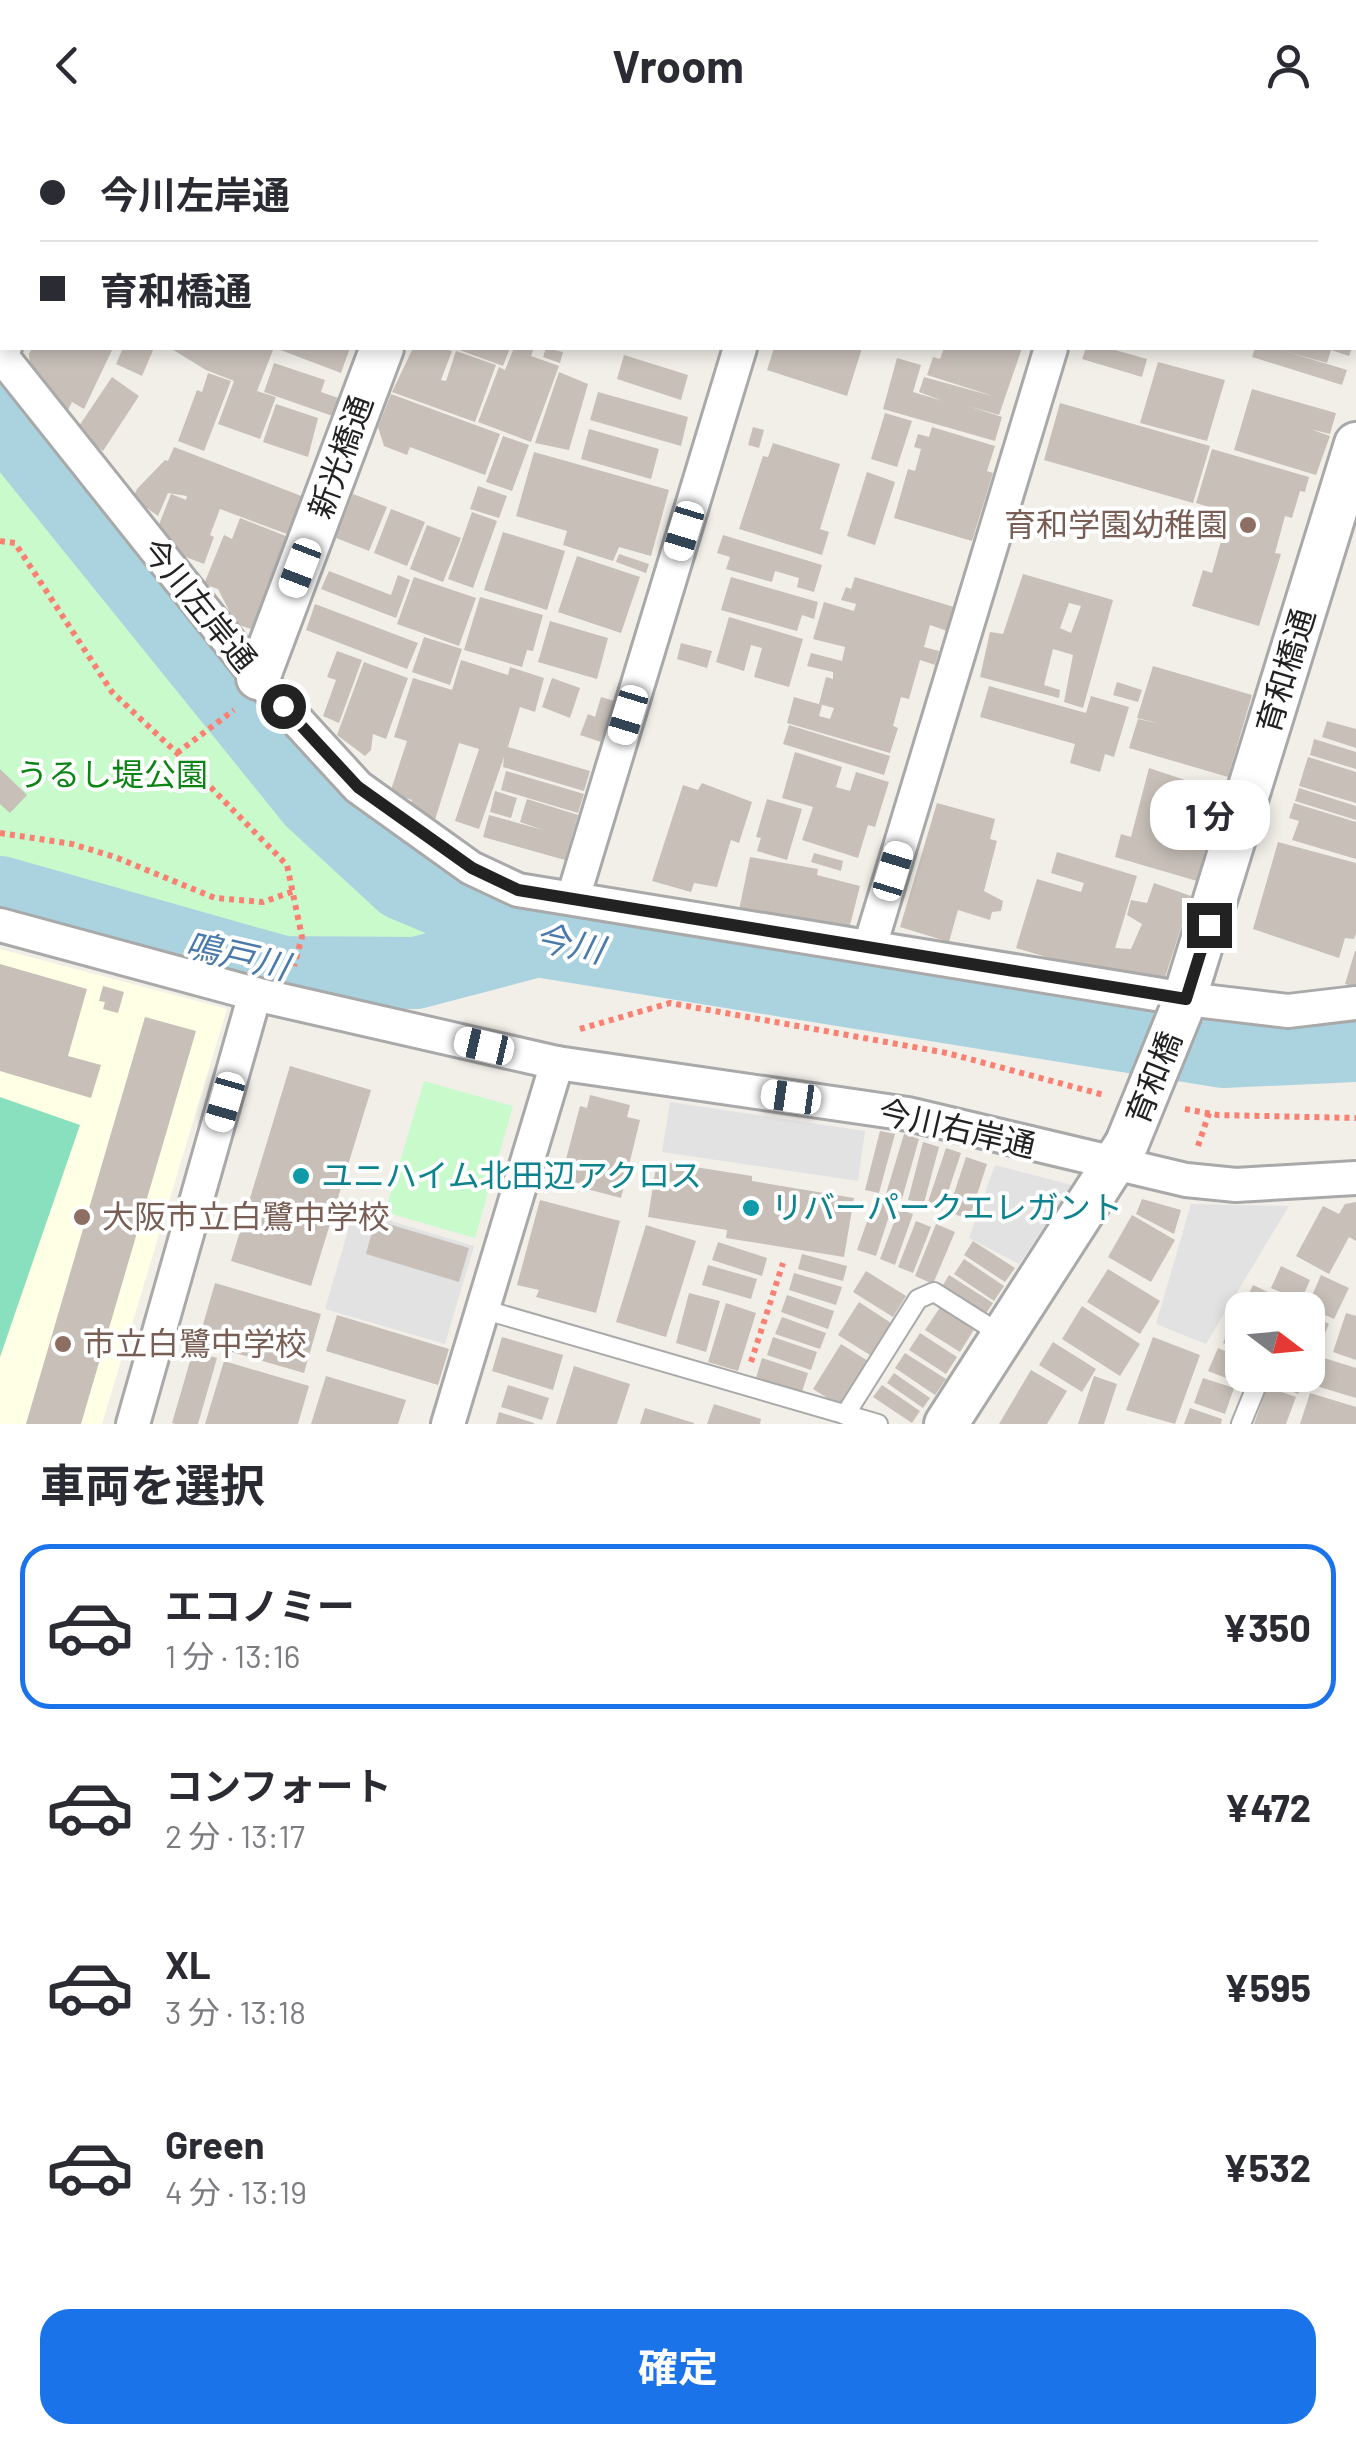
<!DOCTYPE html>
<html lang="ja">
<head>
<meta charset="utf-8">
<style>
	body { margin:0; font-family:Barlow,"Noto Sans JP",sans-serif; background:#f7f7f7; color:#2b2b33; height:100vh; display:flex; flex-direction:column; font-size:38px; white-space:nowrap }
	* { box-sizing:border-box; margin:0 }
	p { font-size:32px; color:#7c7c81 }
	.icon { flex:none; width:55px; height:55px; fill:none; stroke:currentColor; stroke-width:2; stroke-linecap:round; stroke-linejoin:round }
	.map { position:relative; height:1294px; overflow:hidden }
	.sheet { display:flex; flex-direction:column; background:#fff; flex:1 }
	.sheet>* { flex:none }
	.top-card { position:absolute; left:0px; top:0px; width:1358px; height:220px; box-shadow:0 5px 15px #0003; display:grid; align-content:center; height:220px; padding:0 40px; background:#fff }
	.needle { width:65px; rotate:106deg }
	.buttons { position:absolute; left:1225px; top:1162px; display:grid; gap:20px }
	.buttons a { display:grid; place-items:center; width:100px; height:100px; border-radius:20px; background:#fff; box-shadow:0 5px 15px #0003; font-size:50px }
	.end { position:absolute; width:45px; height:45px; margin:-22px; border:12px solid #222; background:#fff; box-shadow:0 0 0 5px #fff }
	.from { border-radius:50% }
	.bubble { position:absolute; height:70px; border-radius:30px; background:#fff; box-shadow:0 5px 15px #0003; font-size:32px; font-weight:700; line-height:70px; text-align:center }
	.car { position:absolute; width:30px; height:60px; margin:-30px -15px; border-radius:12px; box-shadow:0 0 8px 2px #0007; background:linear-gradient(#fff 24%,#345 0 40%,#fff 0 76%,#345 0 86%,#fff 0) }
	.top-card b { display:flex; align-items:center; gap:35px; height:95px; font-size:38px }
	.top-card b+b { border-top:2px solid #e1e1e2 }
	.top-card i { width:25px; height:25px; background:#2b2b33 }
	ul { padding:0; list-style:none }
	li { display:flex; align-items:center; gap:30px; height:165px; margin:0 20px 15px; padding:0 20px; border:5px solid transparent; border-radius:30px }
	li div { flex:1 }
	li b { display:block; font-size:38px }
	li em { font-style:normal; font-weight:700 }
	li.current { border-color:#1a73e8 }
	li>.icon { width:90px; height:90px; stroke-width:1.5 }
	h2 { padding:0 40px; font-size:45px; line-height:120px }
	.cta { display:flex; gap:20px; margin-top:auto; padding:20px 40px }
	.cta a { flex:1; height:115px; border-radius:30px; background:#1a73e8; color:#fff; font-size:40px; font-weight:700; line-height:115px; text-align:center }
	header { display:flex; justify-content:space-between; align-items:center; height:130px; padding:0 40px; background:#fff; font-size:45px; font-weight:700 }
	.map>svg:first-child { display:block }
</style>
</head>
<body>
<header><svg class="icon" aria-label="back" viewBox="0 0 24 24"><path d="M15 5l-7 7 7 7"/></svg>Vroom<svg class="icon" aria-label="person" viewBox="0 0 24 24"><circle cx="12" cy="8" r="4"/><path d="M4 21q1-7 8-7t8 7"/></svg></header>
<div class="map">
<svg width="1356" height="1294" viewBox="0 0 1356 1294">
	<rect width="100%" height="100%" fill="#f2efe9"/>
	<polygon fill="#ffffe5" points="0,819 227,879 102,1294 0,1294"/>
	<g fill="#c8facc">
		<path d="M0 339 303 698 373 766 421 795 459 813C367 842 268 807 179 782 119 766 60 749 0 733Z"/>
		<polygon points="424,951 513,976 475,1108 385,1082"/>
	</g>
	<polygon fill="#88e0be" points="0,967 80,995 0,1227"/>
	<g fill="#e2e2e2">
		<polygon points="670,972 865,1001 858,1051 662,1022"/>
		<polygon points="995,1035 1072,1055 1019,1134 969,1108"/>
		<polygon points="1191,1074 1289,1076 1206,1214 1156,1194"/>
		<polygon points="354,1080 474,1116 445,1214 325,1179"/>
	</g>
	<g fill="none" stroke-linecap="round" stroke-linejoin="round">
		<g stroke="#aad3df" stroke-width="72">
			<polyline points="0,285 312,671 402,754 537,811 1223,922 1356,916"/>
			<polyline points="0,762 283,842 416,843 537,811"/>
		</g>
	</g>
	<g fill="#c7bfb8" fill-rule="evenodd">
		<polygon points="32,218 113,218 84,279 72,272 64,288 31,246 29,224"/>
		<polygon points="123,218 154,218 142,246 116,234"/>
		<polygon points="170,218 265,218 273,220 257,261 276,267 260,309 218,294 234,251 206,240"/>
		<polygon points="275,218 350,218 341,243"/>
		<polygon points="413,218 442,218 452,221 441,250 446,251 456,221 496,235 475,292 392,262"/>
		<polygon points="454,218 510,218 503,236"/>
		<polygon points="514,218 534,218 531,226 559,236 531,312 478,292 499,237 505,240"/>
		<polygon points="546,218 563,222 560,233 543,227"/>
		<polygon points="774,218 862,218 847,266 767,240"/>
		<polygon points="944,218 1022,218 999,285 968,276 1002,287 995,311 883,279 897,228 921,235 913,262 943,271 919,262 924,247 996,267 927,245 933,227 940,229"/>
		<polygon points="1086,218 1108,218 1147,229 1142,247 1082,229"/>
		<polygon points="1255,218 1352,218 1349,226 1331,220 1327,233 1284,221 1347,240 1342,255 1252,227"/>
		<polygon points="624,225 688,245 681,270 617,249"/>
		<polygon points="1158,232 1225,250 1207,311 1140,293"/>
		<polygon points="274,233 325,250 321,262 347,271 341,289 264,262"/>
		<polygon points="559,242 588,254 569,320 535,313"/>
		<polygon points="208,243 231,251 204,321 178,311 197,260 202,262"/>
		<polygon points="112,247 139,266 103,321 75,302"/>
		<polygon points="1252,259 1336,283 1330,304 1310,299 1330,306 1316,345 1234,320"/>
		<polygon points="598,262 688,287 681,316 590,290"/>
		<polygon points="391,264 500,304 485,345 410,317 407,325 384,316 378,297"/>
		<polygon points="1060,273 1210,316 1193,373 1044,330"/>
		<polygon points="276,274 318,288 308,327 263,312"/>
		<polygon points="885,283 912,291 897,337 871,329"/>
		<polygon points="753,297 764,300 759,318 748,315"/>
		<polygon points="932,297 995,316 987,341 993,343 972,411 894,388 908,339 915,341 921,319 914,317 918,304 929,307"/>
		<polygon points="589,299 659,319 651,349 581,329"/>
		<polygon points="503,306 529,315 512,361 486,352"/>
		<polygon points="773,313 840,334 820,399 829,402 822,425 739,399 763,326 768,327"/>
		<polygon points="174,317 309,369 295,407 220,379 210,405 214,407 204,434 173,422 156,402 171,364 186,370 187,366 168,363 158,386 133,368 137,359 165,330 168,331"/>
		<polygon points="1212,319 1309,347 1305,362 1300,361 1292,388 1285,386 1275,423 1281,424 1259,496 1192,476 1203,440 1212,443 1229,383 1196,373"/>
		<polygon points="534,322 669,360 651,426 619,417 613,431 563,415 567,401 516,386"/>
		<polygon points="867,342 895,352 875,415 847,406"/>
		<polygon points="478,356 507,366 499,388 470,379"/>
		<polygon points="353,364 387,377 369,421 336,408"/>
		<polygon points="391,379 425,392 407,436 374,423"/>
		<polygon points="472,382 497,391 473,458 448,449"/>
		<polygon points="240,388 296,410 269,480 262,477 254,500 236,494 218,459 204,454 224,405 232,409"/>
		<polygon points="427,395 461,408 443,452 410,439"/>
		<polygon points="503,402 565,421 547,480 484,460"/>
		<polygon points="723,405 822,435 814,462 797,457 799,448 775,441 772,452 726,439 730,427 717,423"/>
		<polygon points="619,424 649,434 646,443 616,432"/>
		<polygon points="577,426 640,447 621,503 558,482"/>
		<polygon points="329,441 391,465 398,445 410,450 396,488 321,459"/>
		<path d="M1023 444 1113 470 1083 578 1064 572 1073 525 1053 519 1044 555 1060 560 1059 568 980 547 990 502 1003 504ZM1069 473 1081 476 1071 503 1060 498Z"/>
		<polygon points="414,447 476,468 459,516 397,494"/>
		<polygon points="731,447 818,472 814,489 802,485 797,501 721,480"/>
		<polygon points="855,447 954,477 947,501 930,495 924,517 939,521 935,535 920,530 909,569 901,567 893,596 898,598 890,623 787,593 794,567 822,575 819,586 830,589 834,578 819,574 826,547 833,549 833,542 807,536 811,523 842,531 845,517 813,509 824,472 854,481 856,474 841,470 846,457 851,459"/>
		<polygon points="480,467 543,485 533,521 527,520 522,537 464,520"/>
		<polygon points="315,474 418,513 407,539 306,500"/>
		<polygon points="729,487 803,509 789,557 754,547 762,518 751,515 744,541 716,532"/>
		<polygon points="550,491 608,508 597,549 538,532"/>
		<polygon points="424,507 462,519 450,555 412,542"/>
		<polygon points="681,513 712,521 707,538 677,529"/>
		<polygon points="337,521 362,530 339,593 323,586 336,550 327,547"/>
		<polygon points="461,530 508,545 510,537 544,548 535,582 520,577 508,617 590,641 584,661 503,637 504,627 479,699 455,691 479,619 459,613 434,693 407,684 412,670 390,663 407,611 394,607 413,548 452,560"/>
		<polygon points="364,532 408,548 386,609 373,604 371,620 365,626 337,605"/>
		<polygon points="1153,536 1252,565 1228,647 1129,618 1138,589 1161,594 1137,588"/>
		<polygon points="552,548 580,558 570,588 542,577"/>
		<polygon points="1117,552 1142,560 1138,572 1113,565"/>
		<polygon points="989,556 1086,583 1091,566 1129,577 1114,627 1105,624 1100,642 1070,633 1075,614 980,587"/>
		<polygon points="601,567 614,571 601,612 580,605 588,584 595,587"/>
		<polygon points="1327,591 1356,599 1356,618 1322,607"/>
		<polygon points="789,595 890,626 884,645 783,614"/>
		<polygon points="1314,609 1356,622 1356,639 1310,625"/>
		<polygon points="795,622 842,637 836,657 850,661 856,642 889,652 875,697 868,695 858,728 802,710 813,677 782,668"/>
		<polygon points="1308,627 1356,642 1356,673 1299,656"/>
		<polygon points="1149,638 1224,663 1197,751 1115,727 1121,704 1131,707"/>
		<polygon points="0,639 27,665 10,683 0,674"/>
		<polygon points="506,641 584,664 578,683 501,660"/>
		<polygon points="702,653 752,672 739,713 731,710 717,757 694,753 691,762 652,751 683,655 698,660"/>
		<polygon points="1299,658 1356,676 1356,690 1295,671"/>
		<polygon points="495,661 517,668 511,688 490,682"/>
		<polygon points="527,669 578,685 565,730 483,707 489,685 543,700 520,692"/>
		<polygon points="767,669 802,679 787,730 757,721 761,708 756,707"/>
		<polygon points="937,673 995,689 990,709 997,711 984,761 1003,771 1001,781 992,782 990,790 958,780 949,812 900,797"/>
		<polygon points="1294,673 1356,692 1356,729 1292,710 1299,691 1289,688"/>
		<polygon points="1278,712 1356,733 1356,803 1354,809 1345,808 1339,828 1253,799"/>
		<polygon points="1057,722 1137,746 1115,818 1131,819 1142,794 1127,785 1131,770 1147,773 1154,753 1191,766 1163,854 1107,845 1016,818 1037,749 1081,762 1084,753 1051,743"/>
		<polygon points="814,723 843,731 841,741 811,732"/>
		<polygon points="750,727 818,739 817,745 860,756 849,799 739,780"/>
		<polygon points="1355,821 1356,821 1356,857 1345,854"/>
		<polygon points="0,834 87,859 68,926 101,935 91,968 0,941"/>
		<polygon points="103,856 124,862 118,883 103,879 105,872 99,871"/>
		<polygon points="145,887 196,901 81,1294 26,1294"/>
		<polygon points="290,936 371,960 311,1156 231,1131"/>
		<polygon points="590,965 630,975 627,987 640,990 621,1068 560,1052 580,976 587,978"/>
		<polygon points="880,1001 895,1004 879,1063 865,1060"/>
		<polygon points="904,1004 919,1009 902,1069 886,1064"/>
		<polygon points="923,1012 939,1017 924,1073 908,1070"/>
		<polygon points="946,1018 961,1023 942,1080 927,1075"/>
		<polygon points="966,1027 987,1034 969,1089 948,1082"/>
		<polygon points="657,1031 752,1046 752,1051 854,1068 844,1127 726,1108 727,1100 648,1087"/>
		<polygon points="875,1069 893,1074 876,1126 857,1120"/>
		<polygon points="1142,1069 1181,1080 1174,1104 1136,1084"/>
		<polygon points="540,1070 620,1091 596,1183 536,1167 539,1160 517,1155"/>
		<polygon points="1356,1072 1356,1111 1349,1107 1329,1144 1296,1126 1323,1076 1339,1084 1345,1074"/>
		<polygon points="899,1079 913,1084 895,1135 880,1129"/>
		<polygon points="1132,1085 1175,1110 1151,1152 1108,1127"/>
		<polygon points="375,1090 469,1118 459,1152 366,1124"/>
		<polygon points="916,1091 931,1097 913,1143 898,1137"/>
		<polygon points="936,1094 955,1102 933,1154 915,1146"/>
		<polygon points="646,1095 696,1111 666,1207 616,1192"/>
		<polygon points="973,1111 1015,1138 1005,1152 964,1125"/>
		<polygon points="718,1112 767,1128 762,1146 712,1130"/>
		<polygon points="802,1124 847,1136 843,1151 798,1139"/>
		<polygon points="964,1129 1004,1156 994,1171 954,1144"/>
		<polygon points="708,1135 757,1149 751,1169 702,1155"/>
		<polygon points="1281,1136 1310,1150 1301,1171 1271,1158"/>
		<polygon points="1108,1139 1160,1171 1140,1204 1087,1172"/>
		<polygon points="866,1141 906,1166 893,1187 853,1162"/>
		<polygon points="794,1143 842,1157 836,1175 789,1160"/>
		<polygon points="949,1145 993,1173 983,1188 940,1160"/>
		<polygon points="1321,1145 1349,1158 1334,1189 1307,1177"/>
		<polygon points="215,1153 321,1184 304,1243 198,1212"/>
		<polygon points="1253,1155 1289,1172 1285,1180 1241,1180"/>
		<polygon points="689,1163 720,1171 706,1222 676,1213"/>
		<polygon points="787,1165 834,1181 828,1199 781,1182"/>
		<polygon points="859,1172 891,1193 870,1225 838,1205"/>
		<polygon points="726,1173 756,1183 738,1241 708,1232"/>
		<polygon points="941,1176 975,1198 960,1222 925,1200"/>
		<polygon points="1082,1176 1140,1214 1120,1246 1062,1209"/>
		<polygon points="1346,1183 1356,1186 1356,1230 1333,1222"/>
		<polygon points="1308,1184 1329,1194 1316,1224 1308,1220"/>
		<polygon points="337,1185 449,1219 438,1255 326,1221"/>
		<polygon points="782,1187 826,1203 820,1219 775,1204"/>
		<polygon points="1233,1189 1242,1193 1242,1221 1223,1213"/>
		<polygon points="920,1203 957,1227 946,1244 909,1220"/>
		<polygon points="502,1207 563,1225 553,1260 492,1241"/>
		<polygon points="773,1207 817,1222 811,1240 767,1225"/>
		<polygon points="1153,1207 1200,1225 1175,1294 1126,1280"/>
		<polygon points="1053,1212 1096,1239 1082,1262 1039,1235"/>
		<polygon points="841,1214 868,1231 840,1276 813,1259"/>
		<polygon points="1218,1218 1242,1228 1239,1253 1208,1241"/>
		<polygon points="193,1221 217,1228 198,1294 175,1294 172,1293"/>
		<polygon points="905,1223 946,1249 935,1265 895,1238"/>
		<polygon points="1321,1227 1356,1238 1356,1268 1313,1255"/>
		<polygon points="762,1228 808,1243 802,1262 756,1248"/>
		<polygon points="224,1231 309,1256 298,1294 205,1294"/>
		<polygon points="574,1236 630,1254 617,1294 556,1294"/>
		<polygon points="1031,1240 1067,1261 1047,1294 999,1294"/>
		<polygon points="894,1243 930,1268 923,1278 887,1253"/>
		<polygon points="1273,1245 1306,1245 1298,1264 1270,1251"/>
		<polygon points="326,1246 406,1270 398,1294 311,1294"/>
		<polygon points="1094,1246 1117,1254 1104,1294 1078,1294"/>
		<polygon points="1203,1248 1234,1258 1225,1284 1194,1273"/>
		<polygon points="508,1255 549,1268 542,1290 501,1277"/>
		<polygon points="882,1255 920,1281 912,1293 873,1267"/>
		<polygon points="1267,1257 1296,1267 1286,1294 1254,1294"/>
		<polygon points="1310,1263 1356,1277 1356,1294 1300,1294"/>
		<polygon points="714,1274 761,1289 760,1294 707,1294"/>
		<polygon points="645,1278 694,1293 694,1294 640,1294"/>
		<polygon points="1190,1278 1222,1289 1221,1294 1184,1294"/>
		<polygon points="499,1282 534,1293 534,1294 496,1294"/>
	</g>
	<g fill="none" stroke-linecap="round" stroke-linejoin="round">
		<g stroke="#a9a9a9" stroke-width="22">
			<g id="service">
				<polyline points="482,1179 878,1294"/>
				<polyline points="845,1285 918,1169 934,1162 1002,1205"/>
				<polyline points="1241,1294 1261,1245"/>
			</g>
		</g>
		<g stroke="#a9a9a9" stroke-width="38">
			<g id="minor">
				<polyline points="805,2 805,0"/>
				<polyline points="1116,2 1116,0"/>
				<polyline points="0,224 258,548 358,657 471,738 518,760 1186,869 1288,881 1356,873"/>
				<polyline points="573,768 740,218"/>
				<polyline points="0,795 255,864 557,933 908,984 1186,1050 1236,1055 1356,1048"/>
				<polyline points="870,816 1051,218"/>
				<polyline points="133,1294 255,864"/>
				<polyline points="448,1294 557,933"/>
			</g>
		</g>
		<g stroke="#a9a9a9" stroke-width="48">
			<g id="tertiary">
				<polyline points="97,2 98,0"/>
				<polyline points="462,2 463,0"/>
				<polyline points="0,216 2,210"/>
				<polyline points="258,548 382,218"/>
				<polyline points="1180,883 1356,314"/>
				<polyline points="946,1294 1127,1013"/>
			</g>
		</g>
		<g stroke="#fa8072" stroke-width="6" stroke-dasharray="5 5" stroke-linecap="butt">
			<polyline points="0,411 15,413 112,562 177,623 287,735 302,807 294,836"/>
			<polyline points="177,623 234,580"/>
			<polyline points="0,703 72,714 115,727 215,768 263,772 294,761"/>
			<polyline points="580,899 670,873 947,923 1104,965"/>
			<polyline points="1185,979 1218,985 1356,988"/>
			<polyline points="1198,1016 1209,983"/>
			<polyline points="751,1232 783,1133"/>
		</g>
		<use href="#service" stroke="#fff" stroke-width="18"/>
		<use href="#minor" stroke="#fff" stroke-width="32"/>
		<use href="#tertiary" stroke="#fff" stroke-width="42"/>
		<g stroke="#a9a9a9" stroke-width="48" stroke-linecap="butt">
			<polyline id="tertiary-bridge" points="1127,1013 1180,883"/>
		</g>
		<use href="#tertiary-bridge" stroke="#fff" stroke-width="42"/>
	</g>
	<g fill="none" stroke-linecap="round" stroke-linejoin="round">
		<polyline stroke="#222" stroke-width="12" points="283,576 358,657 472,738 518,760 1186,869 1209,795"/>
	</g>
	<g fill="#8d6e63" stroke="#fff" stroke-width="4">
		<circle cx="1248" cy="395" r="10"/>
		<circle cx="82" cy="1087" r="10"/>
		<circle cx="63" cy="1214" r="10"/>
	</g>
	<g fill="#0f9aa8" stroke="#fff" stroke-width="4">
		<circle cx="301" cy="1046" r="10"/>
		<circle cx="751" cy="1078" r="10"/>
	</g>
	<g text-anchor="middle" stroke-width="8" stroke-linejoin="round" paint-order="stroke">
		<g font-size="32" fill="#222" stroke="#fff">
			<text transform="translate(341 327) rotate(-70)" y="11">新光橋通</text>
			<text transform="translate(199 475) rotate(51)" y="11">今川左岸通</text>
			<text transform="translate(1286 541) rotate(-73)" y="11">育和橋通</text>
			<text transform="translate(1154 948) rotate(-68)" y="11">育和橋</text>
			<text transform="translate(957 999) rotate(13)" y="11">今川右岸通</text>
		</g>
		<g font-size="32" fill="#785e54" stroke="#fff" text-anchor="start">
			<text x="1228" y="406" text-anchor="end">育和学園幼稚園</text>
			<text x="102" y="1098">大阪市立白鷺中学校</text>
			<text x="83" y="1225">市立白鷺中学校</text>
		</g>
		<g font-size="32" fill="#0c8416" stroke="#fff">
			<text x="112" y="656">うるし堤公園</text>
		</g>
		<g font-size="32" fill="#0d838f" stroke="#fff" text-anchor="start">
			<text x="321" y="1057">ユニハイム北田辺アクロス</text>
			<text x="771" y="1089">リバーパークエレガント</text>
		</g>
		<g font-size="35" font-style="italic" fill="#4a7aab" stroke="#fff">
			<text transform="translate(569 814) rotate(12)" y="12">今川</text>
			<text transform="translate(237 826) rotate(13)" y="12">鳴戸川</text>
		</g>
	</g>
</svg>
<div class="buttons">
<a><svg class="needle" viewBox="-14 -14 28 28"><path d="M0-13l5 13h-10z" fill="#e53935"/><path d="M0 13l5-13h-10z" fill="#7c7c81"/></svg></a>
</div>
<i class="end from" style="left:283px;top:576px"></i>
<i class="end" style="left:1209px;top:795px"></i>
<div class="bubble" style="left:1150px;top:650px;width:120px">1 分</div>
<i class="car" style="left:684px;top:401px;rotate:197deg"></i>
<i class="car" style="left:300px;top:438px;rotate:201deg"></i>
<i class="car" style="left:628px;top:585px;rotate:197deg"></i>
<i class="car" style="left:893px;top:741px;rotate:17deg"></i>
<i class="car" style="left:484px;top:916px;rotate:283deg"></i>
<i class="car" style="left:791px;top:967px;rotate:278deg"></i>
<i class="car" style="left:225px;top:972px;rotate:196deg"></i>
<div class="top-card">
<b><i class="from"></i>今川左岸通</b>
<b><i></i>育和橋通</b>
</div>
</div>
<section class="sheet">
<h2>車両を選択</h2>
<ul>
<li class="current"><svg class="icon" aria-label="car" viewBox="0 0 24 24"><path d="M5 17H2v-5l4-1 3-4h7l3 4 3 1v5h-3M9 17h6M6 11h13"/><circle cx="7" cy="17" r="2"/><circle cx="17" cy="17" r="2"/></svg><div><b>エコノミー</b><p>1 分 · 13:16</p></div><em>¥350</em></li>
<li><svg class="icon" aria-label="car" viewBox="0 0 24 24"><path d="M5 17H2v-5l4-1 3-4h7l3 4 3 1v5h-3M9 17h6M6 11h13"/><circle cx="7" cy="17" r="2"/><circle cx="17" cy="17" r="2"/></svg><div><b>コンフォート</b><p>2 分 · 13:17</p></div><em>¥472</em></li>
<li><svg class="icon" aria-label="car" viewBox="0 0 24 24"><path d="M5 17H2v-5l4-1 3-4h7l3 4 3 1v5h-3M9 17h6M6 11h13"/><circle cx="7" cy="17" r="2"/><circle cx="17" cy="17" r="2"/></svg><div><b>XL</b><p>3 分 · 13:18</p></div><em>¥595</em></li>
<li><svg class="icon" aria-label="car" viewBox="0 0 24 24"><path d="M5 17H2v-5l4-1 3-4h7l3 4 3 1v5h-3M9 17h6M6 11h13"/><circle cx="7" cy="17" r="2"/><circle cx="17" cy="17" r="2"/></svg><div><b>Green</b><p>4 分 · 13:19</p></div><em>¥532</em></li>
</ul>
<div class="cta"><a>確定</a></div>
</section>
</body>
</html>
